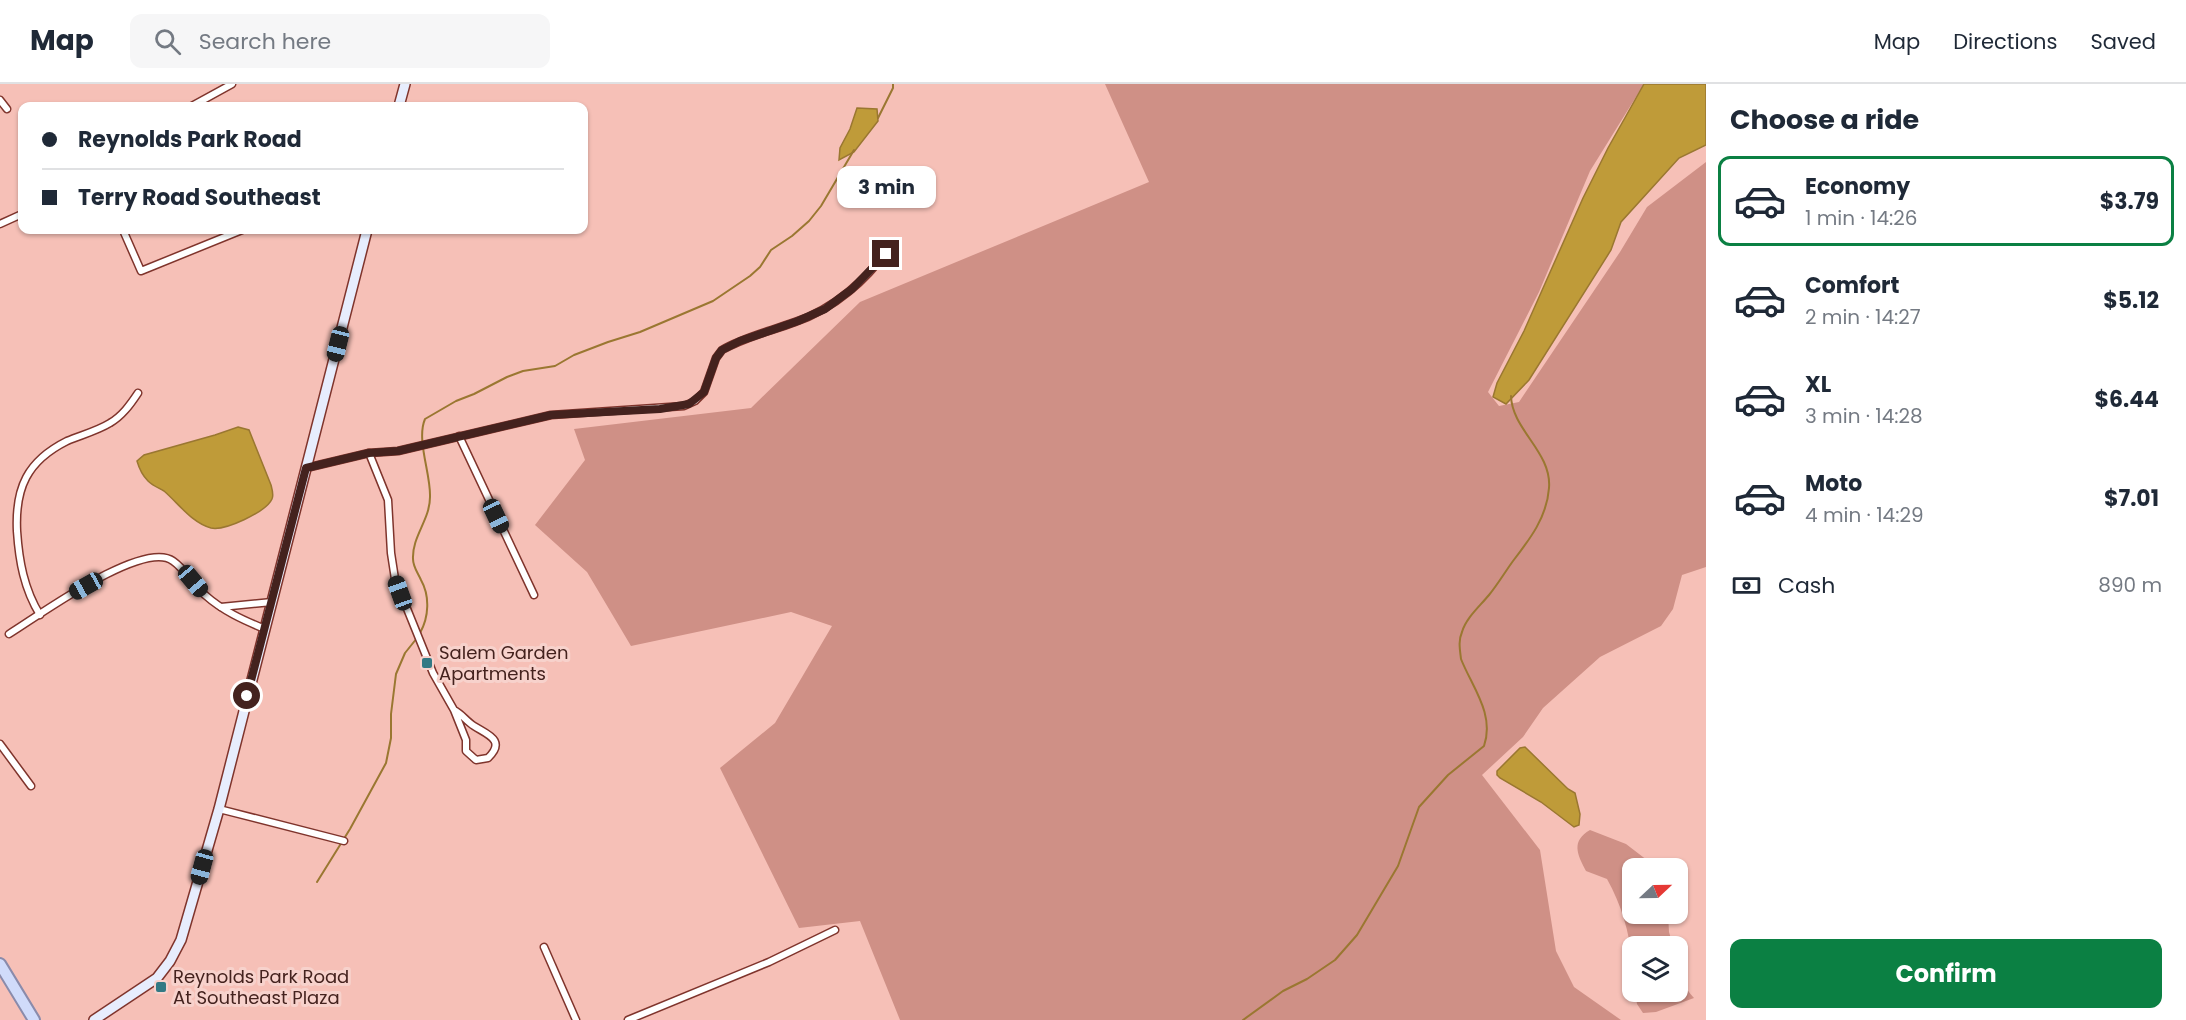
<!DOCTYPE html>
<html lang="en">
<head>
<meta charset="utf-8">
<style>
	body { margin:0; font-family:Poppins,sans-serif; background:#f6f6f7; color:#1f2937; height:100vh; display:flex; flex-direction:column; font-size:22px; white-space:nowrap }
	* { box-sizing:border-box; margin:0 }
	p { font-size:20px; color:#747a83 }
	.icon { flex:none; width:33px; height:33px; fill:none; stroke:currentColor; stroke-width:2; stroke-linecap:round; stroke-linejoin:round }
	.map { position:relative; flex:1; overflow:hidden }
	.sheet { display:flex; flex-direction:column; background:#fff; width:480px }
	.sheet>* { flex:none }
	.guide { position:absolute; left:18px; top:18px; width:570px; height:132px; border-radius:12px; box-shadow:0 2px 4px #0004; display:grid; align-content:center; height:132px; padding:0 24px; background:#fff }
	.needle { width:39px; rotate:68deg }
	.fabs { position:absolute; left:1622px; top:774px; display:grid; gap:12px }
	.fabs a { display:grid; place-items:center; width:66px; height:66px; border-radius:12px; background:#fff; box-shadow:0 2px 4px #0004; font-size:30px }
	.end { position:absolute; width:27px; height:27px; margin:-14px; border:8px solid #44221e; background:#fff; box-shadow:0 0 0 3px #fff }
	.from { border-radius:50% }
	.bubble { position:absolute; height:42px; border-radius:12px; background:#fff; box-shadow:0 2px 4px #0004; font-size:20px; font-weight:700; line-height:42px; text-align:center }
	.car { position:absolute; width:18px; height:36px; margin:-18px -9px; border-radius:8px; box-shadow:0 0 4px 2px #0007; background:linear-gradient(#222 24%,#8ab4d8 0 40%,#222 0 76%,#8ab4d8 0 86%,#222 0) }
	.guide b { display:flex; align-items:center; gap:21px; height:57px; font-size:22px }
	.guide b+b { border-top:2px solid #e0e1e3 }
	.guide i { width:15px; height:15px; background:#1f2937 }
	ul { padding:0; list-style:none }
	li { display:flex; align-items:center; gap:18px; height:90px; margin:0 12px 9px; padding:0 12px; border:3px solid transparent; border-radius:12px }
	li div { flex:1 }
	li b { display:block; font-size:22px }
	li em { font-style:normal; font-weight:700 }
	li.current { border-color:#0b8043 }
	li>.icon { width:54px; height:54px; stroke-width:1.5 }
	h2 { padding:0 24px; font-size:27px; line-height:72px }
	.pay { display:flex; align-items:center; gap:15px; height:66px; padding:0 24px; font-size:22px }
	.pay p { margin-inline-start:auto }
	.cta { display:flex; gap:12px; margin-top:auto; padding:12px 24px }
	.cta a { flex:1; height:69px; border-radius:12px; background:#0b8043; color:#fff; font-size:24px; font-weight:700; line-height:69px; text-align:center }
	header { display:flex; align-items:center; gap:36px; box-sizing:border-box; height:84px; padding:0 30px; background:#fff; border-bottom:2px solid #e0e1e3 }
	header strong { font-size:28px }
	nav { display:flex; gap:33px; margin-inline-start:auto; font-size:21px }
	.search { width:420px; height:54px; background:#f6f6f7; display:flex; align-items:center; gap:15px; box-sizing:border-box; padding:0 21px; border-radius:12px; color:#747a83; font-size:22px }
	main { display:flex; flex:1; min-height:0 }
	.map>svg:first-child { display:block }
</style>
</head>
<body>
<header>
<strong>Map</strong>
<div class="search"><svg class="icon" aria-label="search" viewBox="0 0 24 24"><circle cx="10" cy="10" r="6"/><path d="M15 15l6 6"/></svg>Search here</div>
<nav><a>Map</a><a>Directions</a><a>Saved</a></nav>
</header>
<main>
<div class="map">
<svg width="1706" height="936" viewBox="0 0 1706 936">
	<rect width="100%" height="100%" fill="#f6c0b7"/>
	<g fill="#cf9086">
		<polygon points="1105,0 1644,0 1590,87 1539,208 1488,308 1499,322 1519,318 1620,168 1647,123 1706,78 1706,483 1682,491 1673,525 1661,542 1600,573 1543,624 1523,653 1482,691 1540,766 1556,867 1574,903 1621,936 900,936 860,837 799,844 720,684 775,639 832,542 791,528 631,562 587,488 535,441 585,376 574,345 751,324 860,218 1149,98"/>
		<path d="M1590 746 1626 760 1656 783 1657 784H1632V830H1668L1669 848 1673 862H1632V878C1630 849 1621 820 1607 795L1586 787C1577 770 1571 757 1590 746Z"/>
		<path d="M1677 879C1680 894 1684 903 1694 914L1656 928 1643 929 1637 920 1635 908H1677Z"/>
	</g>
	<g fill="#bf9b39" stroke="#9a7731" stroke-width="1.5">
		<polygon points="1644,0 1706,0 1706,61 1679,74 1621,138 1611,166 1529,296 1506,320 1493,313 1497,299 1524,247 1583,114 1608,64"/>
		<polygon points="857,24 877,25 878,37 854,68 839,76 840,64 850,45"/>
		<path d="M238 343 249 346 271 401C272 405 274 411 272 415 266 428 225 447 211 444 192 439 179 420 164 407 159 404 153 402 148 397 143 392 139 384 137 377L144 371 215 351Z"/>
		<polygon points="1525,663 1568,705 1575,709 1580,730 1579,741 1574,743 1541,718 1500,694 1497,691 1497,687 1520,664"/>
	</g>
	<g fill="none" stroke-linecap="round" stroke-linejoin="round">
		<g stroke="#9a7731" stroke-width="2">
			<polyline points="878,34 893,4 893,0"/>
			<path d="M420 549C429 533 430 512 421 496 418 489 413 483 413 475 412 452 430 436 430 413 431 390 416 356 425 335L456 317 474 310 507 293 523 287 555 282 574 271 608 258 640 248 713 217 750 192 760 183 771 166 792 152 809 137 821 122 854 66"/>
			<polyline points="317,798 350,745 386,679 391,654 391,630 396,590 405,569 417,554"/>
			<path d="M1243 936 1283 907 1307 895 1335 876 1357 851 1398 782 1419 723 1448 691 1484 662C1495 630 1472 603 1461 575 1460 566 1458 557 1462 548 1466 534 1480 522 1489 511 1498 500 1505 488 1513 477 1530 455 1547 433 1549 404 1552 368 1512 346 1511 312"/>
		</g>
		<g stroke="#7f342c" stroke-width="9">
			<g id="minor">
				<polyline points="0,16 7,25"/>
				<polyline points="192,22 232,0"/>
				<polyline points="0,140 22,130"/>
				<polyline points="123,146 141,187 242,146"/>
				<polyline points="459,352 534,511"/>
				<path d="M369 369 388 416 391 469 395 495 433 589 454 626 466 656V667L476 676 488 674C507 656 486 650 474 642 466 637 462 630 454 626"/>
				<path d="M306 384 369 369 398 367 551 331 684 322 695 317 704 308 716 274 722 266C744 253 771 247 795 238 834 225 868 195 891 161"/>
				<polyline points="221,523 272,518"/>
				<path d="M40 531C24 505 19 477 17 447 15 404 27 377 67 357 81 351 97 347 110 339 122 332 130 321 138 309"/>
				<path d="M9 550C37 533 143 455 173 477 186 486 193 501 205 511 223 527 243 536 265 545"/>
				<polyline points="0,660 31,702"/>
				<polyline points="219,725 344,757"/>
				<polyline points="544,863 576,936"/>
				<polyline points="628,936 769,878 835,846"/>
			</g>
		</g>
		<g stroke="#7f342c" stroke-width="12">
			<g id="secondary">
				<polyline points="399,22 405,0"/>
				<polyline points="94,936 157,894 170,877 181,856 219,725 367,146"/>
			</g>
		</g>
		<g stroke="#8a8bab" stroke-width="14">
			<polyline id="primary" points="0,880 34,936"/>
		</g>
		<use href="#minor" stroke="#fff" stroke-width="6"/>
		<use href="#secondary" stroke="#e7edfd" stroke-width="9"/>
		<use href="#primary" stroke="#d0dbfa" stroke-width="10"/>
	</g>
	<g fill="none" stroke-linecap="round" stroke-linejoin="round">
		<polyline stroke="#44221e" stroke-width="8" points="247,612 306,384 369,369 398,367 551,331 660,325 689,320 704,308 716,274 722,266 740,257 798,237 825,225 852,205 886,170"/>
	</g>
	<g fill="#327984" stroke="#f7d2cc" stroke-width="2">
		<rect x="421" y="573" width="12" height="12" rx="3"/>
		<rect x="155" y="897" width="12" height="12" rx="3"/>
	</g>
	<g text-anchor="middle" stroke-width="6" stroke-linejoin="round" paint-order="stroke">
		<g font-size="18" fill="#44221e" stroke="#f7d2cc" text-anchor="start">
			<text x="439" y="575">Salem Garden<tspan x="439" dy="21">Apartments</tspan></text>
			<text x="173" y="899">Reynolds Park Road<tspan x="173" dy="21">At Southeast Plaza</tspan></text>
		</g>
	</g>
</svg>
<div class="fabs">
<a><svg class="needle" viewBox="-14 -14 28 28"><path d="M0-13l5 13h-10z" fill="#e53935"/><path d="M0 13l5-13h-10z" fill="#747a83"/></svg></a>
<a><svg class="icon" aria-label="layers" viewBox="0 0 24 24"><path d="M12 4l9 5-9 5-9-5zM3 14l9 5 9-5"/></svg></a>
</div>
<i class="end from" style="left:247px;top:612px"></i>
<i class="end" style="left:886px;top:170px"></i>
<div class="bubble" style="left:837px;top:82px;width:99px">3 min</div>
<i class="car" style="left:338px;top:260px;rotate:194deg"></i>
<i class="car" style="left:496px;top:432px;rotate:155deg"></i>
<i class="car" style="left:193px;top:497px;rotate:140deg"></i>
<i class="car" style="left:86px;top:502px;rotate:241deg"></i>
<i class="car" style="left:400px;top:509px;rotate:340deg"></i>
<i class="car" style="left:202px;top:783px;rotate:195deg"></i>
<div class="guide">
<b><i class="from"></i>Reynolds Park Road</b>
<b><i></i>Terry Road Southeast</b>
</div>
</div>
<section class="sheet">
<h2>Choose a ride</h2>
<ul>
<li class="current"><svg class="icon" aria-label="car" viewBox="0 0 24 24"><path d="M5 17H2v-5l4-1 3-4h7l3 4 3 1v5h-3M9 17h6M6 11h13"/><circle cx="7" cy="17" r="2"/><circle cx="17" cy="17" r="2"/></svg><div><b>Economy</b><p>1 min · 14:26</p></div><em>$3.79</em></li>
<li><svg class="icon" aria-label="car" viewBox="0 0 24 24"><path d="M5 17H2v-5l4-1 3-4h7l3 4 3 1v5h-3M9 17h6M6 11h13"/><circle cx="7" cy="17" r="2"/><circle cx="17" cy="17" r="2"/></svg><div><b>Comfort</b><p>2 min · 14:27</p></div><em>$5.12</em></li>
<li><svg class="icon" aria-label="car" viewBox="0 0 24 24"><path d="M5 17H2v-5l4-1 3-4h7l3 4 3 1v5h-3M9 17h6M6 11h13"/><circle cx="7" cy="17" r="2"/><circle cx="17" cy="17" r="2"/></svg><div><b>XL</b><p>3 min · 14:28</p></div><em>$6.44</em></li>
<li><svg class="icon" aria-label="car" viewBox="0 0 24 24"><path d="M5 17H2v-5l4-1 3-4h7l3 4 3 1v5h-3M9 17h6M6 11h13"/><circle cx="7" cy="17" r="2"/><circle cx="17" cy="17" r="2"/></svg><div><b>Moto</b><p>4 min · 14:29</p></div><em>$7.01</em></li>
</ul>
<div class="pay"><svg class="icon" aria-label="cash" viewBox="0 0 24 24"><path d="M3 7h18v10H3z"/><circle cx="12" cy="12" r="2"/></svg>Cash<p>890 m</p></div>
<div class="cta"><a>Confirm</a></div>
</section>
</main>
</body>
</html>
